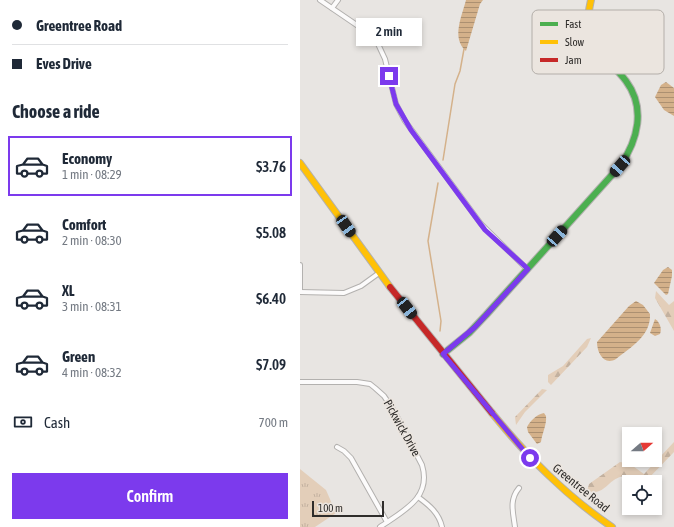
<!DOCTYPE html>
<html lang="en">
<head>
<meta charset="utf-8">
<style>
	body { margin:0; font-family:"Asap Condensed",sans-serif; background:#f6f6f7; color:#1f2937; height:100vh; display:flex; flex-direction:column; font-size:15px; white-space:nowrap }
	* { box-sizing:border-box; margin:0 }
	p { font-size:13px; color:#747a83 }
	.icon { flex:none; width:22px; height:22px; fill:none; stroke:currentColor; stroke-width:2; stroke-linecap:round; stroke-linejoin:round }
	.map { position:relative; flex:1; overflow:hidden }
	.panel { display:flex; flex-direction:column; background:#fff; width:300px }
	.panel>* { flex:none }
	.banner { display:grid; align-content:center; height:88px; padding:0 12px; background:#fff }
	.needle { width:26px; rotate:70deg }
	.fabs { position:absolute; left:322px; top:427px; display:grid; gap:8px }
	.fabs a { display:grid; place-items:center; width:40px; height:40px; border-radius:0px; background:#fff; box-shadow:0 2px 6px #0003; font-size:20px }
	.scale { position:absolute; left:12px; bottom:10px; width:72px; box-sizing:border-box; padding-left:4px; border:2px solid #2f2d2b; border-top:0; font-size:11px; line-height:14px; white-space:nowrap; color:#2f2d2b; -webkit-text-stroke:3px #ebe5df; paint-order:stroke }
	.end { position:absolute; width:18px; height:18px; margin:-9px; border:5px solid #7c3aed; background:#fff; box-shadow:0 0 0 2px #fff }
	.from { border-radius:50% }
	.bubble { position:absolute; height:28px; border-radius:0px; background:#fff; box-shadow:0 2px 6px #0003; font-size:13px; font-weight:600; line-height:28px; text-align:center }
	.car { position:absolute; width:12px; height:24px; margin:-12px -6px; border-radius:5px; box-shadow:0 0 3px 1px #0007; background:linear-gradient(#222 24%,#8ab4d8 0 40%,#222 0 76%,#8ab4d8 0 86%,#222 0) }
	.banner b { display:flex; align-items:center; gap:14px; height:38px; font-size:15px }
	.banner b+b { border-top:1px solid #e0e1e3 }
	.banner i { width:10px; height:10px; background:#1f2937 }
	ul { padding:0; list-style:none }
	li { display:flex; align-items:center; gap:12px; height:60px; margin:0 8px 6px; padding:0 4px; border:2px solid transparent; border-radius:0px }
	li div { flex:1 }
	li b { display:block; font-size:15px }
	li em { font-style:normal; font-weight:600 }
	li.active { border-color:#7c3aed }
	li>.icon { width:36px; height:36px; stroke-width:1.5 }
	h2 { padding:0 12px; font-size:18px; line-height:48px }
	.pay { display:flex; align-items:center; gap:10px; height:44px; padding:0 12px; font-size:15px }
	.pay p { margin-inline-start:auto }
	.button { display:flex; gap:8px; margin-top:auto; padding:8px 12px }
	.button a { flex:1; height:46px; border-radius:0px; background:#7c3aed; color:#fff; font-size:16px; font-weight:600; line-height:46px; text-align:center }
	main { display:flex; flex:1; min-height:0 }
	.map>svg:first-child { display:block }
</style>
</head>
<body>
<main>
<section class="panel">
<div class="banner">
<b><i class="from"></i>Greentree Road</b>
<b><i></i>Eves Drive</b>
</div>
<h2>Choose a ride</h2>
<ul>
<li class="active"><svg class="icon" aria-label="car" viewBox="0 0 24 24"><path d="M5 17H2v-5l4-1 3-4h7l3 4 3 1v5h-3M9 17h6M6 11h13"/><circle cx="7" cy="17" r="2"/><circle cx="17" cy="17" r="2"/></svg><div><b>Economy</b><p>1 min · 08:29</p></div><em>$3.76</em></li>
<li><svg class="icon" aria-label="car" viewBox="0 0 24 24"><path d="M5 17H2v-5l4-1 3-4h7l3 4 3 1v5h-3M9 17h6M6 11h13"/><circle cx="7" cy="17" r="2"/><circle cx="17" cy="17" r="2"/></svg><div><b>Comfort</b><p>2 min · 08:30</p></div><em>$5.08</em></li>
<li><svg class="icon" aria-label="car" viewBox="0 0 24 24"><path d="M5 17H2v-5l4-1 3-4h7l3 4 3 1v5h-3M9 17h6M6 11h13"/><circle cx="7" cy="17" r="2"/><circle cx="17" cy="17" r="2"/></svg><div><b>XL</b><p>3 min · 08:31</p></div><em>$6.40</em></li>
<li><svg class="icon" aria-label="car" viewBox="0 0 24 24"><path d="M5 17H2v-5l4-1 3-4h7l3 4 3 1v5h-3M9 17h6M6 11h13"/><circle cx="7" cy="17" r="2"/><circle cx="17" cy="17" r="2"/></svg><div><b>Green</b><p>4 min · 08:32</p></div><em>$7.09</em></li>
</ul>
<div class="pay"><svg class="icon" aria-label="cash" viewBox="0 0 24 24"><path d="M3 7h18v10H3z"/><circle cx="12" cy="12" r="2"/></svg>Cash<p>700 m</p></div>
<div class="button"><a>Confirm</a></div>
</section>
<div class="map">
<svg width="374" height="527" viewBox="0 0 374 527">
	<defs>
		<pattern id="forest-firs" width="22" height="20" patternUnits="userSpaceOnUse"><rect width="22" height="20" fill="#e3ceb9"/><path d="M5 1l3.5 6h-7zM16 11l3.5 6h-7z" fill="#c3b19f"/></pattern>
		<pattern id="park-tufts" width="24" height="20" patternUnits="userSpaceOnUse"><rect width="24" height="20" fill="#e3ceb9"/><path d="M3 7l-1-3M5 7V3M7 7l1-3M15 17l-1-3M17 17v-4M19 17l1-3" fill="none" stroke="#c3b19f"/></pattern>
		<pattern id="water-rules" width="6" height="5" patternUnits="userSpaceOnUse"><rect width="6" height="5" fill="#d4b18a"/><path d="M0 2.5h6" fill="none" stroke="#ac9071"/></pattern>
	</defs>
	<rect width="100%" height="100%" fill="#e8e5e2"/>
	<g fill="url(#forest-firs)">
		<polygon points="356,291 369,305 374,301 374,331 355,298"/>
		<polygon points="291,338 287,347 251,385 248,382 248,375 263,366 287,339"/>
		<polygon points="242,389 247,390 225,412 216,425 215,417"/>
		<path d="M374 442V452L345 482C338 482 332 475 324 476 308 478 305 497 287 491L289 484 320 462 330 464 344 474Z"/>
	</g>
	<polygon fill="url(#park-tufts)" points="0,469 26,490 36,513 15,527 0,527"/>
	<g fill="url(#water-rules)">
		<path d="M166 0H183L180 4 166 51C151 38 162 16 166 0Z"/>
		<polygon points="366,82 374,88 374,116 364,110 355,97 361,85"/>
		<polygon points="368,267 372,270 372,276 368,294 366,295 354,283 363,270"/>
		<path d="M336 301 343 305 350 314C351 336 331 347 316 359 304 366 297 353 297 342L329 306Z"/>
		<path d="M355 319C360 322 362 329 360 334L355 336 350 333Z"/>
		<path d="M244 413 246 416C247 425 242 433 241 442L237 444 228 432 227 427C230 421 237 414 244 413Z"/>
	</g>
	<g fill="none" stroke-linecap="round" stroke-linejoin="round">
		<g stroke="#d4b18a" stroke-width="1.5">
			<polyline points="143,160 155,84 160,71 164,49"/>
			<polyline points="138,183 128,241 141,321 140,331"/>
		</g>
		<g stroke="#b3b1af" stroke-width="6">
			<g id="street">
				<polyline points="20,0 67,32 78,44 85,59 96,104 105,121 181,224 227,269"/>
				<polyline points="32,8 38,0"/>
				<polyline points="0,265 0,291"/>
				<polyline points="0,292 44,293 61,286 79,273"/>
				<path d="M0 382H57L70 384 75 388 84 396 94 411 122 465C132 498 103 511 80 527"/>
				<polyline points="37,447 44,451 51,458 87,522"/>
				<path d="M118 497C129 505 139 513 142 527"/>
				<path d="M215 527C213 512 209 500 219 488"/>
			</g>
		</g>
		<g stroke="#b3b1af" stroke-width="8">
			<path id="fast" d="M143 354 169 333 186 315 320 166C338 140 346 108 326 81 317 69 306 60 297 49"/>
		</g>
		<g stroke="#b3b1af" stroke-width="8">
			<g id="slow">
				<path d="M291 0C287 18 285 34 297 49"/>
				<polyline points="0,163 90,287"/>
				<path d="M192 413C228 457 265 495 312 527"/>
			</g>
		</g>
		<g stroke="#b3b1af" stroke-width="8">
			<polyline id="jam" points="90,287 192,413"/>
		</g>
		<use href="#street" stroke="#fcfbfb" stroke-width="4"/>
		<use href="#fast" stroke="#4caf50" stroke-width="6"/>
		<use href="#slow" stroke="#ffc107" stroke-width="6"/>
		<use href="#jam" stroke="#c62828" stroke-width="6"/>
	</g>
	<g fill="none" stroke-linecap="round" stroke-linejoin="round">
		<polyline stroke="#7c3aed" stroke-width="5" points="89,76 96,104 111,130 185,230 228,269 175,327 143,354 230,458"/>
	</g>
	<g text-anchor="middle" stroke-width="3.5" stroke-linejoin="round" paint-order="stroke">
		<g font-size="12" fill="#2f2d2b" stroke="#ebe5df">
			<text transform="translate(102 428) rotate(61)" y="4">Pickwick Drive</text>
			<text transform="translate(281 488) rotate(39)" y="4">Greentree Road</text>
		</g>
	</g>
	<rect x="232" y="10" width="132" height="64" rx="6" fill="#ebe5df" stroke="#b3aea9" stroke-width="1"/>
	<rect x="240" y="22" width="18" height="4" fill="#4caf50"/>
	<rect x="240" y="40" width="18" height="4" fill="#ffc107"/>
	<rect x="240" y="58" width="18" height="4" fill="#c62828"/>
	<g font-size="11" fill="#2f2d2b">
		<text x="265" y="28">Fast</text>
		<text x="265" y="46">Slow</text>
		<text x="265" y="64">Jam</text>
	</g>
</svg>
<div class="fabs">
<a><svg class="needle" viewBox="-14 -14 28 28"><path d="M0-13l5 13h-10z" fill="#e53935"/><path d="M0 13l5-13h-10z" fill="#747a83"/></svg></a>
<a><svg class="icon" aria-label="locate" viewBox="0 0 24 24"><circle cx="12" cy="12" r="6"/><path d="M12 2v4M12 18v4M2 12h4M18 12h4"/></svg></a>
</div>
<div class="scale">100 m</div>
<i class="end from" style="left:230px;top:458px"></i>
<i class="end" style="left:89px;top:76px"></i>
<div class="bubble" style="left:56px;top:18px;width:66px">2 min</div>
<i class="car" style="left:320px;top:166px;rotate:221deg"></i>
<i class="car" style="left:46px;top:226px;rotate:145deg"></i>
<i class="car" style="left:257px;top:236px;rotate:42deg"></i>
<i class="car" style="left:107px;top:308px;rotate:142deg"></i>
</div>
</main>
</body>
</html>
